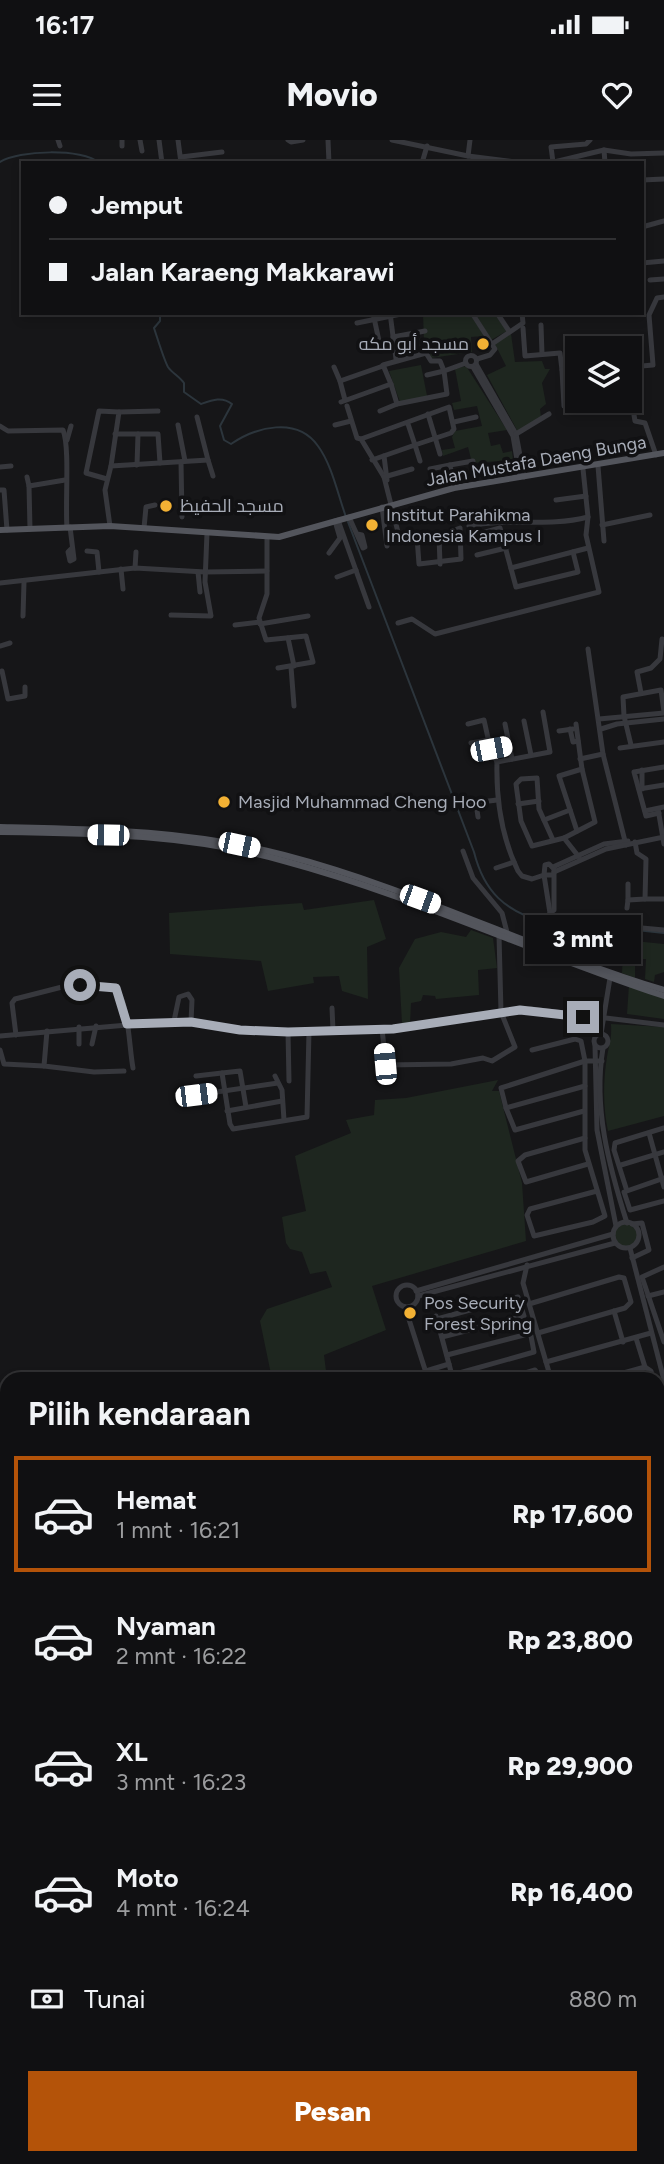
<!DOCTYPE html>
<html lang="id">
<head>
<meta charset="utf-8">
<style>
	body { margin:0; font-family:Figtree,Cairo,sans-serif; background:#19191b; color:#f1f3f6; height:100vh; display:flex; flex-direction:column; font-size:26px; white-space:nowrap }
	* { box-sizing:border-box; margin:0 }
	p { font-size:23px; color:#9c9d9f }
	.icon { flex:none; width:38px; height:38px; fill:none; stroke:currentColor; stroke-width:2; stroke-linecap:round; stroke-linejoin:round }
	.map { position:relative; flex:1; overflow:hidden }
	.side { position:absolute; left:0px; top:1232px; width:665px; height:793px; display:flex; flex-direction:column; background:#101012; border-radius:21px 21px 0 0; box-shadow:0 4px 10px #0003,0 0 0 2px #303032 }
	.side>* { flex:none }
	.hud { position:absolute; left:21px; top:21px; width:623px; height:154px; border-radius:0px; box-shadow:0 4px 10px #0003,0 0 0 2px #303032; display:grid; align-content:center; height:154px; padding:0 28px; background:#101012 }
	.tools { position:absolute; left:565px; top:196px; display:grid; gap:14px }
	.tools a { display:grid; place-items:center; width:77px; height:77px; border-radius:0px; background:#101012; box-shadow:0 4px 10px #0003,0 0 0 2px #303032; font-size:35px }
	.end { position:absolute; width:32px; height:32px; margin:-16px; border:9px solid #a8adb8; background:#111; box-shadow:0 0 0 4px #111 }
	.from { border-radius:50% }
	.bubble { position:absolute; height:49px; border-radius:0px; background:#101012; box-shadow:0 4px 10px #0003,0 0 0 2px #303032; font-size:23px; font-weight:800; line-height:49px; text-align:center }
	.car { position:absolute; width:21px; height:42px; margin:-21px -10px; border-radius:9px; box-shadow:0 0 5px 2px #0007; background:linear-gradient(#fff 24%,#345 0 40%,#fff 0 76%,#345 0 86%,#fff 0) }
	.hud b { display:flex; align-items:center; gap:24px; height:66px; font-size:26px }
	.hud b+b { border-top:2px solid #303032 }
	.hud i { width:18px; height:18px; background:#f1f3f6 }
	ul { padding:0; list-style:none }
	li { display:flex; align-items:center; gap:21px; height:116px; margin:0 14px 10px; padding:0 14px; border:4px solid transparent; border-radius:0px }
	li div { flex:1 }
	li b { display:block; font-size:26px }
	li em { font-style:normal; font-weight:800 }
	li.active { border-color:#b45309 }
	li>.icon { width:63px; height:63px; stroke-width:1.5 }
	h2 { padding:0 28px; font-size:32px; line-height:84px }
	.pay { display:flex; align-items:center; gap:18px; height:77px; padding:0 28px; font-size:26px }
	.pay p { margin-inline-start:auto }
	.cta { display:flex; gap:14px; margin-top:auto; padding:14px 28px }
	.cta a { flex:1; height:80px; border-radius:0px; background:#b45309; color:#fff; font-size:28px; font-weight:800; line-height:80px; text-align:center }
	.status { display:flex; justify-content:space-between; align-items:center; height:49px; padding:0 35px; background:#101012; direction:ltr }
	.status svg { height:19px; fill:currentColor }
	header { display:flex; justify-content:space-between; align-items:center; height:91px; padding:0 28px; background:#101012; font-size:32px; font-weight:800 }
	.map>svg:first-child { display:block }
</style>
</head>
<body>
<div class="status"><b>16:17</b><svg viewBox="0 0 49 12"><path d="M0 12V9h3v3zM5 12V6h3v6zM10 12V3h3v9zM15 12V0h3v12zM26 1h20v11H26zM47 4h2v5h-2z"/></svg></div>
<header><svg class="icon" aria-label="menu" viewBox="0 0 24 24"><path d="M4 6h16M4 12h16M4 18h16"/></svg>Movio<svg class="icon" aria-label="heart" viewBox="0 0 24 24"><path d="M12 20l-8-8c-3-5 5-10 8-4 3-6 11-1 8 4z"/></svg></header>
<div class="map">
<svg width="664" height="2024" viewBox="0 0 664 2024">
	<rect width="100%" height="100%" fill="#161618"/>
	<g fill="#1e261f">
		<polygon points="423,173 470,173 484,196 471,197 472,212 431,218 428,203 424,203"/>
		<polygon points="475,173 494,173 507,191 491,200"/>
		<polygon points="511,194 515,222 542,221 545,229 550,229 542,243 546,264 540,269 541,277 518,292 487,235 506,226 494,202"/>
		<polygon points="421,225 427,256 400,262 389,231"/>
		<polygon points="466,226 507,290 488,293 491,306 500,304 503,313 512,311 513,320 472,323 468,307 443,316 442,310 455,308 452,297 455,291 482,286 477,266 454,270 452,263 461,261 455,229"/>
		<polygon points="374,760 386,799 367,807 368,859 342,851 339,836 313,837 314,843 268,851 261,821 170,814 169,773 302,763 304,770"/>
		<polygon points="471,790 493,798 497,828 478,830 479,855 436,859 435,856 423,855 421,861 411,863 410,884 402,884 399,828 415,799 441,792 466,797"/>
		<polygon points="634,801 664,804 664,832 655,835 654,842 645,839 646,819 635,819 635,838 622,833 623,814 638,814"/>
		<polygon points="629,845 664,856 664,879 627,874"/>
		<path d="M611 884 664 887V976L608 991C603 967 603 941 607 917 609 904 612 899 611 884Z"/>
		<polygon points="498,940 492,951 499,951 522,1043 526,1101 372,1146 386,1190 324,1215 327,1239 272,1239 260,1181 267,1169 332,1147 326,1131 310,1134 302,1112 290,1109 286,1103 282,1077 306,1071 295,1016 351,993 346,980 374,975 375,960 406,958"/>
		<circle cx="626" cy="1096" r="12"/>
		<polygon points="391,2018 440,2018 444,2024 392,2024"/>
	</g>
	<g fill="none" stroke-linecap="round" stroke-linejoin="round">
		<g stroke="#2c353c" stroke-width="2">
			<path d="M0 22C18 10 83 8 99 23"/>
			<path d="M160 173V181L154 188C157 197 164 220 168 227 172 233 179 236 184 243V252L201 264C212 260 222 256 232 264L220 286 224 300 231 304C256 287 297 276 318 306 332 325 338 355 346 377"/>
			<path d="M348 382 474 712C484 752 505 771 544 782"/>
			<polyline points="627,789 664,793"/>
		</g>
		<g stroke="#37383d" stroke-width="5">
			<polyline points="58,0 60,6"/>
			<polyline points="122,0 122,6"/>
			<polyline points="140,0 142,11"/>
			<polyline points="159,0 162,23"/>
			<polyline points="178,0 181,23"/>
			<polyline points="288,0 291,2 303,0"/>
			<polyline points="328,0 329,23"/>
			<polyline points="392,0 468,16 523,23"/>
			<polyline points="604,10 605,23"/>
			<polyline points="468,16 470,0"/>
			<polyline points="181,17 222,12"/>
			<polyline points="553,22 551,7 586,4 590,0"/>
			<polyline points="422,23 427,6"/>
			<polyline points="550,23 604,10 631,14 664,13"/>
			<polyline points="642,40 664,39"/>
			<polyline points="642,87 664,81"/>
			<polyline points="642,123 664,121"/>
			<polyline points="650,140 664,139"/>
			<polyline points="373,173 379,201"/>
			<polyline points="390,173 396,219"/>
			<polyline points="472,173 495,209 490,215 477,219"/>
			<polyline points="497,173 509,191"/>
			<polyline points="357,183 406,173"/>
			<polyline points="541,185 542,214"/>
			<polyline points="523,188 525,216 560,213 562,230 578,229"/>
			<polyline points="393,197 425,191"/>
			<polyline points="616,197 616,208"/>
			<polyline points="598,199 598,208"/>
			<polyline points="492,204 523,183 522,173"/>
			<circle cx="471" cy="221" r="5.5"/>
			<polyline points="476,224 516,294 524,337"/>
			<polyline points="334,227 340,241"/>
			<polyline points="473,227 513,296 520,337"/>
			<polyline points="630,227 653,225 649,175 657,158 664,157"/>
			<polyline points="562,230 564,266 635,263 635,212"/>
			<polyline points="391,244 383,225 426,213 431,221 440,221 444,231 427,235"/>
			<polyline points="345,260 340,241 383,226"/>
			<polyline points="341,262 391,244 397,264 447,254 444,231 466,223"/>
			<polyline points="632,263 635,281 645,283 656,315"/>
			<polyline points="347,266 357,298 361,299 384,337 399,396 439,396 460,388 461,419 419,424 417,397"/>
			<polyline points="380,271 397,264"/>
			<polyline points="119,272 158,271"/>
			<polyline points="428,274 440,314"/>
			<polyline points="454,282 476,277"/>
			<polyline points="178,285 185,321"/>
			<polyline points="335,285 351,281"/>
			<path d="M0 286 8 291 63 290C70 307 65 363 67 388"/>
			<polyline points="115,294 158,294 160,323"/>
			<polyline points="516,294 549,274"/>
			<polyline points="361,299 449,267 454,289 451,293 415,305 408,284"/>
			<polyline points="67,300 71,286"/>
			<polyline points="384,316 387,340"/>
			<polyline points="208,320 213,336"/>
			<polyline points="372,320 415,305 420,321"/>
			<polyline points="181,322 182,377"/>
			<polyline points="137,325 138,294"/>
			<polyline points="598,326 604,401"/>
			<polyline points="0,327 11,326"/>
			<polyline points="430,329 450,325"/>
			<polyline points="27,337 29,346 65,340"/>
			<polyline points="384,337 412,329"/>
			<polyline points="107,339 86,333 99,271 119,272 111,326"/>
			<polyline points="29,346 30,389"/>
			<polyline points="454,348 450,325 473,321"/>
			<polyline points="0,350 4,350 7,390"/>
			<polyline points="556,360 586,356"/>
			<polyline points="382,367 387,406"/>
			<polyline points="349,377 363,408 365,407 362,395 357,394"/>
			<polyline points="338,380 369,467"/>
			<polyline points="602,385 650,375"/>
			<polyline points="110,386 105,350 111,326 208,320 197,277"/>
			<path d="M469 386C510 377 546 388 588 377"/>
			<polyline points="70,387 74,419 70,421 68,412 71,409"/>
			<polyline points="144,388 146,367 155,365"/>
			<polyline points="439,396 440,424"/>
			<polyline points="471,396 500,388 516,447 578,432 573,412"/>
			<polyline points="267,398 267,454 259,478 266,500 306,496 313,522 278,528"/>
			<polyline points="87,411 97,412 99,432"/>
			<polyline points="329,413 340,398 335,381"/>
			<polyline points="477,415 506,408"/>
			<polyline points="135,428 136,412"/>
			<polyline points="511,428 588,408"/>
			<polyline points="121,429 123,449"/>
			<polyline points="198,432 200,452"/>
			<polyline points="337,437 356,430"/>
			<polyline points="0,443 135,428 205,432 267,431"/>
			<polyline points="171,475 211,476 205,442 207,393"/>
			<polyline points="23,476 24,442"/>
			<polyline points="398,483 412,479 435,494 599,452 586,395 588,377 583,329"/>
			<polyline points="260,484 308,476"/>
			<polyline points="235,485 260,482"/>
			<polyline points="288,498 294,526"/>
			<polyline points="0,506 10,503"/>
			<polyline points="588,509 603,614 626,705"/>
			<polyline points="291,527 294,566"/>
			<polyline points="2,531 8,559 25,556 25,547"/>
			<polyline points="641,553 637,532 651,528 660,519 662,499"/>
			<path d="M543 572 550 612 497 622C496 660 501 696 518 731L522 736 532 739 544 735 550 773"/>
			<polyline points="599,579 664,573"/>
			<polyline points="524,581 531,615"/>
			<polyline points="468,584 484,580 490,607 497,622"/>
			<polyline points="505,584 512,619"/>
			<polyline points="570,589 573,602 578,601"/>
			<polyline points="601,589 617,584 664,579"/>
			<polyline points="559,591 573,589"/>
			<polyline points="471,603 488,600"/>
			<polyline points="631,605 624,576 623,557 661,550 664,572"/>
			<polyline points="620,608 664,602"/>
			<polyline points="491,609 509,606"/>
			<polyline points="580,619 603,614"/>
			<polyline points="642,630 642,649"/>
			<polyline points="639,649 664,645"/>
			<polyline points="476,663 478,677"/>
			<polyline points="465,664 497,660"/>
			<polyline points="518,664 539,661"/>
			<polyline points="658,669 664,704"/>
			<polyline points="645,671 664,667"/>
			<polyline points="659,673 646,676 634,632 664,627"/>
			<polyline points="544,680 570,670"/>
			<polyline points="577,691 559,636 582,629"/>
			<polyline points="564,698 579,717"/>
			<polyline points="553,700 539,669 537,638 521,639 516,644 521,681 532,706 564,698 595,682 582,629 576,584"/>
			<polyline points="463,711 473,738 502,773 508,796"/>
			<polyline points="553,727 604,704 628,701"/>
			<polyline points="496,728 514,722"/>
			<polyline points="554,732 606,709 664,697"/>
			<polyline points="628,744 628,760"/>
			<polyline points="645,759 664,759"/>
			<polyline points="627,768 628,760 645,759 646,719 637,713 635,702"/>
			<polyline points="555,780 664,790"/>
			<polyline points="543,804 550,773 554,770 554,729 549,724 545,725 544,735 552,735"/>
			<polyline points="332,868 333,890"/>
			<polyline points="174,881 179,857 188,854 192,860 191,882"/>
			<polyline points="382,889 386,925 451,924 483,918 492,921 515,907 501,872 499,795"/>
			<polyline points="47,891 44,926 94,932 124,931"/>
			<polyline points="288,892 289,941"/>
			<circle cx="601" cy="901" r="7"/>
			<polyline points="601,894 610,838"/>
			<path d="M16 895 12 863 15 859 66 846 114 847C129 859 129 908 133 928"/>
			<polyline points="0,896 174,881 268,892 393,889 531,869 664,885"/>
			<polyline points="79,904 79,887"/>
			<polyline points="92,904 96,886"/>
			<polyline points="595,906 597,990 616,1086"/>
			<path d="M603 908C593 968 609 1026 627 1083"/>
			<polyline points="0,910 4,924 44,926"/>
			<polyline points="532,910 575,899 581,901 585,921 585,1010 605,1076 593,1082 534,1096 527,1075 530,1069 597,1051"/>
			<polyline points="196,936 222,933"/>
			<polyline points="275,936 282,950 284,980"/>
			<polyline points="585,946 506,968 501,948 585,921 602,921"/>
			<polyline points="196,955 278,943"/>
			<polyline points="246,967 240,931 222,933 230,984 233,989 307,977 309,891"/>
			<polyline points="506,968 515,990 584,971"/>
			<polyline points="227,971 282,961"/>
			<polyline points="649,993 664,1047"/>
			<polyline points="585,998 525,1015 518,1021 526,1042 588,1024"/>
			<polyline points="621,1025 664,1012"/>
			<polyline points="664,1038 624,1052 630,1070 664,1061"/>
			<polyline points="626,1048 614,1010 615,1003 664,988"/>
			<circle cx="626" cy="1095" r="13"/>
			<polyline points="632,1084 642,1083 649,1110 632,1118"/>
			<polyline points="630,1108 664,1240"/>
			<polyline points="527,1125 523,1143 551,1239"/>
			<polyline points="664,1127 642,1137 664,1202"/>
			<circle cx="407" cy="1156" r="11"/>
			<polyline points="416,1151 613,1094"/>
			<polyline points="418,1156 615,1103"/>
			<polyline points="648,1156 664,1152"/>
			<polyline points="529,1164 619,1137 624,1138 631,1162 625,1168 538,1193"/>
			<polyline points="405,1167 428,1239"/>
			<polyline points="614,1171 623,1202"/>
			<polyline points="436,1176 453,1239"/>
			<polyline points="437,1179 518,1157 524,1176 442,1197"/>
			<polyline points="636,1198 645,1227"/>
			<polyline points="447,1215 528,1194 531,1196 534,1212 452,1235"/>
			<polyline points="546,1222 651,1193"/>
			<polyline points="426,1231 449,1224"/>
			<polyline points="505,1239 535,1230 541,1239"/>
			<polyline points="602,1239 645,1227 651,1231 653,1239"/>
			<polyline points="2,1316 7,1334"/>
			<polyline points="0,1350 7,1348"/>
			<polyline points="0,1390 4,1402"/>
			<polyline points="658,1400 664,1424"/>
			<polyline points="658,1462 664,1461"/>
			<polyline points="7,1463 7,1470"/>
			<polyline points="7,1472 4,1477 7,1489"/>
			<polyline points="658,1559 662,1559"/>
			<polyline points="0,1585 7,1602"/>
			<polyline points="0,1641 7,1639"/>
			<polyline points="659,1749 664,1778"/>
			<polyline points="0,1776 7,1774"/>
			<polyline points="658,1792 662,1787"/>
			<polyline points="658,1900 664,1899"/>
			<polyline points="658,1941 664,1957"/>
			<polyline points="658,2012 664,2010"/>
			<polyline points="252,2024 266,2024"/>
			<polyline points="644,2024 647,2018"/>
		</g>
		<g stroke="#53555c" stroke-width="6">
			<polyline points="0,390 110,386 279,397 454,348 664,313"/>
			<path d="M0 687C96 689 190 690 284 715 415 749 535 811 664 850"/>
			<path d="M0 692C95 693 192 695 284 721 414 756 536 814 664 856"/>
			<polyline points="0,1442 7,1445"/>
			<polyline points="658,1839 664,1845"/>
		</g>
	</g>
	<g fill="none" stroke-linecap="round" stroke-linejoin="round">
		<polyline stroke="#a8adb8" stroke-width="9" points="80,845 116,848 127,884 191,882 240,890 288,892 393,889 520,870 583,877"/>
	</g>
	<g fill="#f2b134" stroke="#111113" stroke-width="2.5">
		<circle cx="483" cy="204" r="7"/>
		<circle cx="166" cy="366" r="7"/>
		<circle cx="372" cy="385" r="7"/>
		<circle cx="224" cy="662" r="7"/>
		<circle cx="410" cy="1173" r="7"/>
	</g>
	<g text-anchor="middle" stroke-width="7" stroke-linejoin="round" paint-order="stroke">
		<g font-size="18" fill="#a8adb8" stroke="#111113" text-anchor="start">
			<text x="469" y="210" text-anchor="end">مسجد أبو مكه</text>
			<text x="180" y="372">مسجد الحفيظ</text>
			<text x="386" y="381">Institut Parahikma<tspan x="386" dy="21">Indonesia Kampus I</tspan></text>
			<text x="238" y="668">Masjid Muhammad Cheng Hoo</text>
			<text x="424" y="1169">Pos Security<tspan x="424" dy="21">Forest Spring</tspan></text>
		</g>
		<g font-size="18" fill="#a8adb8" stroke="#111113">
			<text transform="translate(536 321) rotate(-10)" y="6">Jalan Mustafa Daeng Bunga</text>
		</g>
	</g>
</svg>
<div class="tools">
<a><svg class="icon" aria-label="layers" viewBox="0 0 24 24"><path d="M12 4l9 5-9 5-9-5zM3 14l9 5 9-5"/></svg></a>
</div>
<i class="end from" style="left:80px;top:845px"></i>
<i class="end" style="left:583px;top:877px"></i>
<div class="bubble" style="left:525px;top:775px;width:116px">3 mnt</div>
<i class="car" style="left:491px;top:609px;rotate:79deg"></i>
<i class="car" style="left:108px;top:695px;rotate:271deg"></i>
<i class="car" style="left:239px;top:705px;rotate:102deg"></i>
<i class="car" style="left:420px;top:759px;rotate:110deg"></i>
<i class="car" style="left:385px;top:924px;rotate:355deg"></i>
<i class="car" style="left:196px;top:955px;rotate:83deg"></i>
<div class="hud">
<b><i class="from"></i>Jemput</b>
<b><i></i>Jalan Karaeng Makkarawi</b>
</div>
<section class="side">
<h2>Pilih kendaraan</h2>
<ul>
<li class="active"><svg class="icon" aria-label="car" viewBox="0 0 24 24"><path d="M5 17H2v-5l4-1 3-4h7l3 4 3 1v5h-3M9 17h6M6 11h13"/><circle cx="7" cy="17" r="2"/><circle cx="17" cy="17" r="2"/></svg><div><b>Hemat</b><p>1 mnt · 16:21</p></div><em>Rp 17,600</em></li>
<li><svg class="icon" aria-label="car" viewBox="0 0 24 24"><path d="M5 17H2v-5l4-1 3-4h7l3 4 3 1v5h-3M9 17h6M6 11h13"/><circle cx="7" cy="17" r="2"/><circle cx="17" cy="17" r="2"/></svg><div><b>Nyaman</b><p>2 mnt · 16:22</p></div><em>Rp 23,800</em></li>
<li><svg class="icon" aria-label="car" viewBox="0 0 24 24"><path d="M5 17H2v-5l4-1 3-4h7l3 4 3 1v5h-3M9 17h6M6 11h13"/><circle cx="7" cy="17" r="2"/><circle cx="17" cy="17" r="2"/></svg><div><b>XL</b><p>3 mnt · 16:23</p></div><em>Rp 29,900</em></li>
<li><svg class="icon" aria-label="car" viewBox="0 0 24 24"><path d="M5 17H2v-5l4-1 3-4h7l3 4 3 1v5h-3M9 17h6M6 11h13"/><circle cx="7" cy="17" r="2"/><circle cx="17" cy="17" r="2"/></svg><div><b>Moto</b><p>4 mnt · 16:24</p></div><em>Rp 16,400</em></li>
</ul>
<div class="pay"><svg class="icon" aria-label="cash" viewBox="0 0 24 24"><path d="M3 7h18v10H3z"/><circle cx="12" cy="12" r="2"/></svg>Tunai<p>880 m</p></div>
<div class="cta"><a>Pesan</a></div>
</section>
</div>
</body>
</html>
